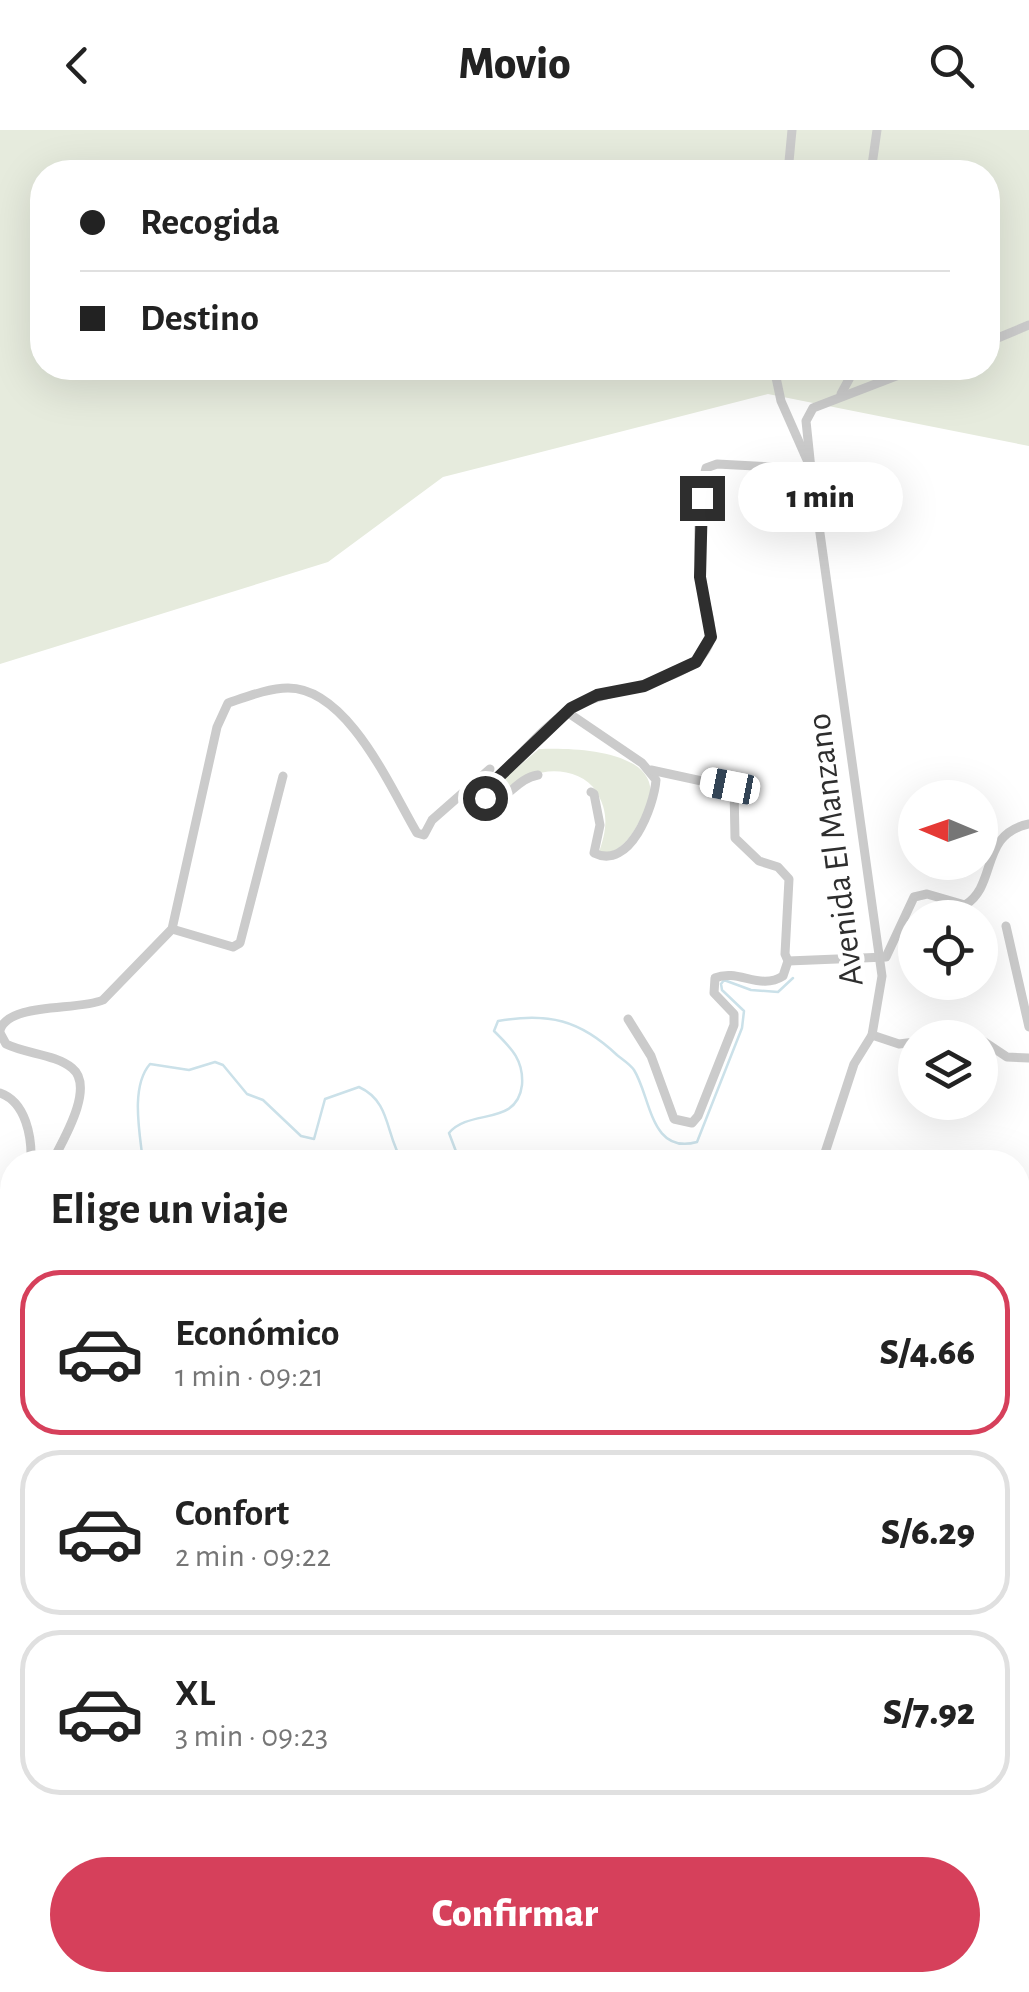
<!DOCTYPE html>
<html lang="es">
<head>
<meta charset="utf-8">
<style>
	body { margin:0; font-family:"Alegreya Sans",sans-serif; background:#f6f6f6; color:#222; height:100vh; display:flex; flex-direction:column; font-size:38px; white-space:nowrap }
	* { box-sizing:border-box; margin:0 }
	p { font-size:32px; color:#767676 }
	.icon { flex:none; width:55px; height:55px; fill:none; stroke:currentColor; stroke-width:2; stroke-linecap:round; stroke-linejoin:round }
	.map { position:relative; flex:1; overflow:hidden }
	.panel { position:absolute; left:0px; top:1020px; width:1030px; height:842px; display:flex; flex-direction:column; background:#fff; border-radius:40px 40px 0 0; box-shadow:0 10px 40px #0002 }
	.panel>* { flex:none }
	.banner { position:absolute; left:30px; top:30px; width:970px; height:220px; border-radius:40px; box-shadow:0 10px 40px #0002; display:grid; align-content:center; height:220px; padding:0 50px; background:#fff }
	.needle { width:65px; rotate:272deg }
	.fabs { position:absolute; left:898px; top:650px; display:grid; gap:20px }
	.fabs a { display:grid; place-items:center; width:100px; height:100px; border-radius:50%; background:#fff; box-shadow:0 10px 40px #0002; font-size:50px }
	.end { position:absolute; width:45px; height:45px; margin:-22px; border:12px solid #2e2e2e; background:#fff; box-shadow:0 0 0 5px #fff }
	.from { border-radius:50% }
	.bubble { position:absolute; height:70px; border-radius:35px; background:#fff; box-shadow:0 10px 40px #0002; font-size:32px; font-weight:800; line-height:70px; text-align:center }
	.car { position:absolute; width:30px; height:60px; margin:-30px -15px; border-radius:12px; box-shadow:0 0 8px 2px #0007; background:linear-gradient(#fff 24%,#345 0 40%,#fff 0 76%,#345 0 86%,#fff 0) }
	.banner b { display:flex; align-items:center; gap:35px; height:95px; font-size:38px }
	.banner b+b { border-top:2px solid #e0e0e0 }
	.banner i { width:25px; height:25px; background:#222 }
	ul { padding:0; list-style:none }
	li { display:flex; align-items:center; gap:30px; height:165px; margin:0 20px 15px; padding:0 30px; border:5px solid #e0e0e0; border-radius:40px }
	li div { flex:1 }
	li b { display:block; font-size:38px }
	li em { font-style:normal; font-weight:800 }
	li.on { border-color:#d6405b }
	li>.icon { width:90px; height:90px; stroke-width:1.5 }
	h2 { padding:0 50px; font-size:45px; line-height:120px }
	.primary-button { display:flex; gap:20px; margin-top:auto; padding:20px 50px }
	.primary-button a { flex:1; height:115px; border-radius:60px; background:#d6405b; color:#fff; font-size:40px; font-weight:800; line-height:115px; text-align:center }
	header { display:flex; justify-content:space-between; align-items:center; height:130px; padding:0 50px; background:#fff; font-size:45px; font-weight:800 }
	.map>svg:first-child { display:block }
</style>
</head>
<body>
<header><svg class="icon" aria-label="back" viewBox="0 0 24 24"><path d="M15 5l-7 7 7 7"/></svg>Movio<svg class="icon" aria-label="search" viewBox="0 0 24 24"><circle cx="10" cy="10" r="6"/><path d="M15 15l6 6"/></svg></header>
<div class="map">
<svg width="1029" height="1862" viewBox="0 0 1029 1862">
	<rect width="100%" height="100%" fill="#fff"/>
	<g fill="#e6ebdd" fill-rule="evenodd">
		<path d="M0 0H1029V316L768 264 443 347 328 432 0 534ZM42 42H988V238H42Z"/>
		<path d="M539 619C580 617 680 622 642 687 631 706 626 716 606 725L599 722C607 699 609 682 596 661 584 642 552 636 532 646 518 653 505 668 491 666L492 659Z"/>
	</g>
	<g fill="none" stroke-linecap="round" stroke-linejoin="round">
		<g stroke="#cbe1e9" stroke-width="2.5">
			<path d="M143 1032C140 1004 130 957 150 934L189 940 215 932 223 935 247 964 263 970 301 1006 314 1009 325 969 359 957C392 972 385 1006 403 1032"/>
			<path d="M460 1032 449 1003C470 978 517 997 522 955 524 929 510 917 494 901L498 891C548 882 580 890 617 925 622 929 631 935 634 940 651 967 650 1025 697 1012L742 898 744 881 722 860 721 854 724 850 751 860 778 862 793 848"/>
			<polyline points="0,1202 12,1180"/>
			<polyline points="0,1362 12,1362"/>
		</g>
		<g stroke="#cbcbcb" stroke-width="9">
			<polyline points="788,42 792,0"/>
			<polyline points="871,42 877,0"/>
			<polyline points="988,212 1029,195"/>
			<polyline points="774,238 781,271 811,339 882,846 872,905 854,934 822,1032"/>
			<polyline points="841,264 855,238"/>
			<path d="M567 582 642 633 656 650C654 676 630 741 594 723L600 695 594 664 591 662"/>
			<path d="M538 645C518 648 510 667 492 672L485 668 487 659C512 635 546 592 576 576 609 557 706 554 711 505 712 487 703 470 701 452 697 424 698 365 706 338L717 334 811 339 806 291 813 278 917 238"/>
			<polyline points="1006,796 1029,897"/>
			<polyline points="172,799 233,817 240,813 283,646"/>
			<path d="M788 831 886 827 914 767 927 764 965 775C998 755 979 704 1029 694"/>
			<path d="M628 889 651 926 674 989 692 993 698 986 734 895V884L714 863 715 848C738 838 760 861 783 846L788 831 785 824 789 749 778 737 759 731 735 708 734 658 651 640"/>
			<path d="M0 900C9 872 78 881 103 870L172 799 217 597 228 573C246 567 269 558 288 558 348 558 391 659 417 703L424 705 432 690 490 639"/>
			<path d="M0 903 6 914C26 924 55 924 72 938 96 957 62 1012 52 1032"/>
			<polyline points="872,905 899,914 915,912"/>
			<path d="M926 908C946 900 960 892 978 908"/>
			<polyline points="980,909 1007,927 1029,928"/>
			<path d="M0 963C26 972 32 1007 31 1032"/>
			<polyline points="0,1105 12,1096"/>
			<polyline points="1018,1159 1029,1159"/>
			<polyline points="1018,1185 1029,1188"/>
			<polyline points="1018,1266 1029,1271"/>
			<polyline points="1018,1324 1029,1330"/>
			<polyline points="0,1330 12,1333"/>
			<polyline points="1018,1351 1029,1349"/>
			<polyline points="1018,1652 1029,1656"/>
			<polyline points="475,1850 483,1862"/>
			<polyline points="0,1856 12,1848"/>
			<polyline points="609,1862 629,1850"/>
			<polyline points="937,1862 940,1850"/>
		</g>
	</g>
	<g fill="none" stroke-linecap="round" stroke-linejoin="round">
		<polyline stroke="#2e2e2e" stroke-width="12" points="485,668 486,659 571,578 597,565 644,556 696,532 711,507 700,447 702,368"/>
	</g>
	<g text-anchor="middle" stroke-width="10" stroke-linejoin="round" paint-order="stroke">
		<g font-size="35" fill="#2e2e2e" stroke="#fff">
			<text transform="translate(834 720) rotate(-97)" y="12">Avenida El Manzano</text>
		</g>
	</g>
</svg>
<div class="fabs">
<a><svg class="needle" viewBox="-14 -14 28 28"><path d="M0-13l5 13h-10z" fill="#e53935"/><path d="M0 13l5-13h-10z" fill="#767676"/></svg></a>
<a><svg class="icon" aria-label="locate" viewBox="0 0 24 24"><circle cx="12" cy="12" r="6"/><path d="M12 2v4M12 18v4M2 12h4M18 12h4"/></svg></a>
<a><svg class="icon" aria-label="layers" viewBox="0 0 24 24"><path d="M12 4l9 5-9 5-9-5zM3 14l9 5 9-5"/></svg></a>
</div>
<i class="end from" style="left:485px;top:668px"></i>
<i class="end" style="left:702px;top:368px"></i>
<div class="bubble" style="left:738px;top:332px;width:165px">1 min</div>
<i class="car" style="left:730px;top:656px;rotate:281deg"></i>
<div class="banner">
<b><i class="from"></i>Recogida</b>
<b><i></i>Destino</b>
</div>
<section class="panel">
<h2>Elige un viaje</h2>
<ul>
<li class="on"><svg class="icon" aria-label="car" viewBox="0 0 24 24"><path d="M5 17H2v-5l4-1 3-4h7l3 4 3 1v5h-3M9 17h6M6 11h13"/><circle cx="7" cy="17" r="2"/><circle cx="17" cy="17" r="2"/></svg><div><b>Económico</b><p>1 min · 09:21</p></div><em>S/4.66</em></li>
<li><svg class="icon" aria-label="car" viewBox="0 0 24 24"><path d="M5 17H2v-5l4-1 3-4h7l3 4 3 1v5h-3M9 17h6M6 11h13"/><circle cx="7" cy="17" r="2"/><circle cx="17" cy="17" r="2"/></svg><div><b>Confort</b><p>2 min · 09:22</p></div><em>S/6.29</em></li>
<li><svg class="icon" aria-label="car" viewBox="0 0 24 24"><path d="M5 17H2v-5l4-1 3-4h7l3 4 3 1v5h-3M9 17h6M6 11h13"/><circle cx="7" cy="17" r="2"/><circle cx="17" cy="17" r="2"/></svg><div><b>XL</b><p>3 min · 09:23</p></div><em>S/7.92</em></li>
</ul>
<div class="primary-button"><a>Confirmar</a></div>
</section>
</div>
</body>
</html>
